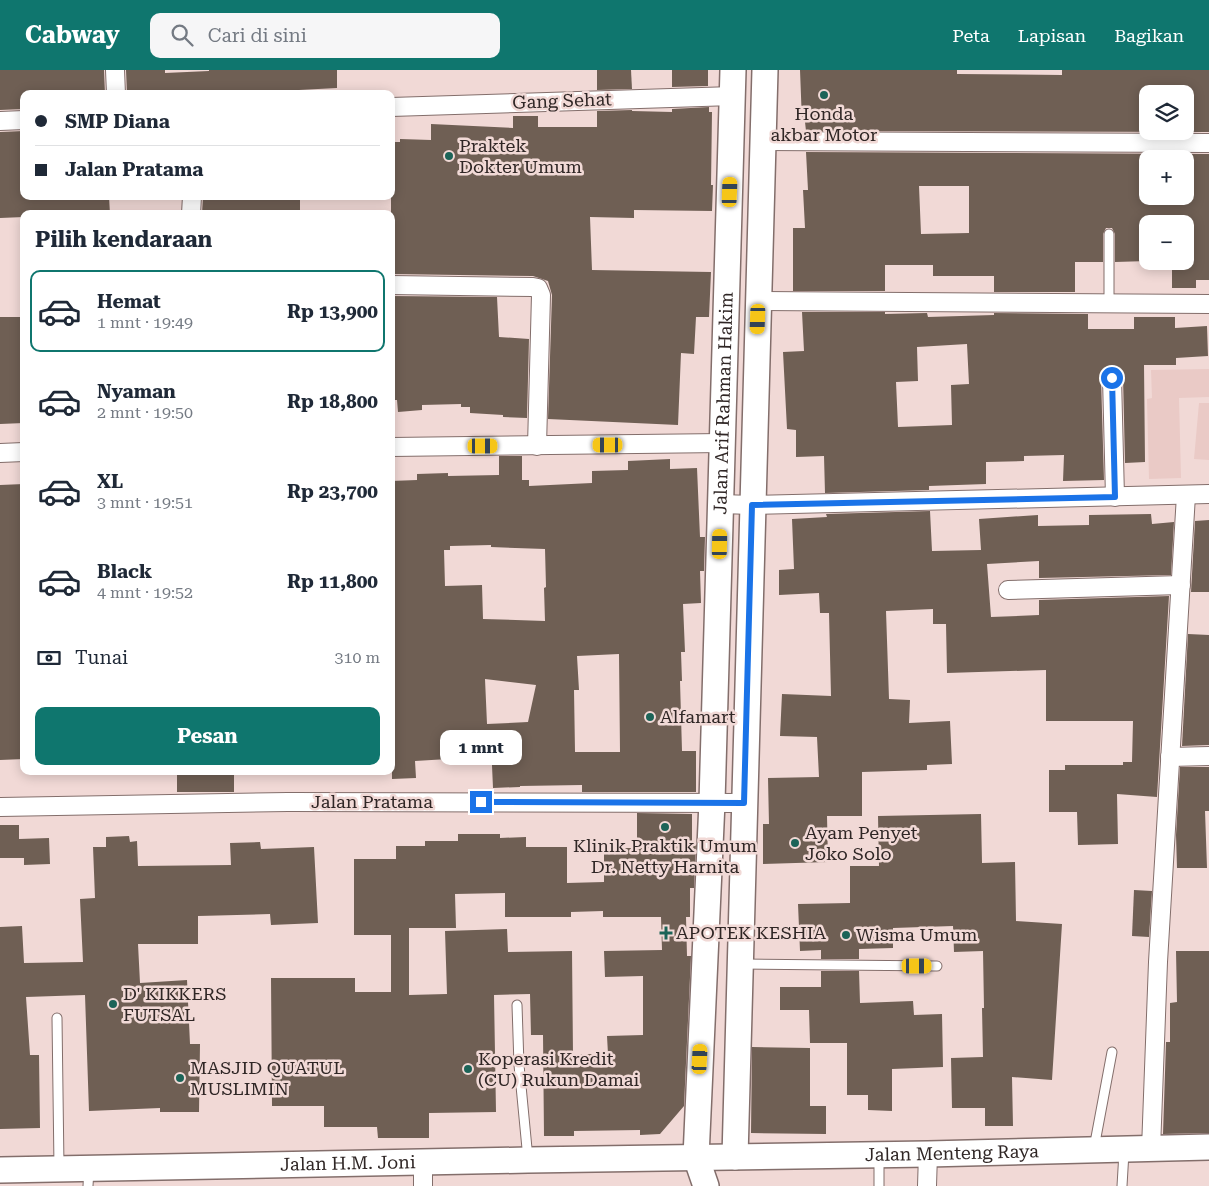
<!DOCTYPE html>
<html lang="id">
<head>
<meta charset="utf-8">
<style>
	body { margin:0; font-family:"Roboto Serif",serif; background:#f6f6f7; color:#1f2937; height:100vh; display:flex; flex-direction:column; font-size:19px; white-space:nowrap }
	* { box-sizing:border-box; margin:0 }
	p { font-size:16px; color:#747a83 }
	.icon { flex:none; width:28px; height:28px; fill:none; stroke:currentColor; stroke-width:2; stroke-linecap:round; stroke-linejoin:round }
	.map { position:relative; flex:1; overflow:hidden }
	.drawer { position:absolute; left:20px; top:140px; width:375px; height:565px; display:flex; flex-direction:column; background:#fff; border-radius:10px; box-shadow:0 2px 12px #0003 }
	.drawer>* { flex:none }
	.guide { position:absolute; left:20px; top:20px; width:375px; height:110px; border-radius:10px; box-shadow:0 2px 12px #0003; display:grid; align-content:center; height:110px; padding:0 15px; background:#fff }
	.tools { position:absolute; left:1139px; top:15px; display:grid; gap:10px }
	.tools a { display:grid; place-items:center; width:55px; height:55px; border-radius:10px; background:#fff; box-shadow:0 2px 12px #0003; font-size:25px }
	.end { position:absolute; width:22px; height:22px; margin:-11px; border:6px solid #1a73e8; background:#fff; box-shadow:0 0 0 2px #fff }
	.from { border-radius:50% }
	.bubble { position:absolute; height:35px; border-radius:10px; background:#fff; box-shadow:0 2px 12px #0003; font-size:16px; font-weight:700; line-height:35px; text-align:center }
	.car { position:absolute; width:15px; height:30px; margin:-15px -8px; border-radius:6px; box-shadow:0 0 4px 1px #0007; background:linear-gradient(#f5c518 24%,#345 0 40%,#f5c518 0 76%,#345 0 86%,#f5c518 0) }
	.guide b { display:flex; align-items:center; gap:18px; height:48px; font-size:19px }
	.guide b+b { border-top:1px solid #e0e1e3 }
	.guide i { width:12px; height:12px; background:#1f2937 }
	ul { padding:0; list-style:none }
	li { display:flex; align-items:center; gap:15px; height:82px; margin:0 10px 8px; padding:0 5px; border:2px solid transparent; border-radius:10px }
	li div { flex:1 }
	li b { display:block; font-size:19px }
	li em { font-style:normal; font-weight:700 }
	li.active { border-color:#0f766e }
	li>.icon { width:45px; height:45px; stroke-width:1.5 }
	h2 { padding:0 15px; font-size:22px; line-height:60px }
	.pay { display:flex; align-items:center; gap:12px; height:55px; padding:0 15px; font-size:19px }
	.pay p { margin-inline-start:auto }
	.primary-button { display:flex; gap:10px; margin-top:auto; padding:10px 15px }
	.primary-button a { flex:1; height:58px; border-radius:10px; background:#0f766e; color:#fff; font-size:20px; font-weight:700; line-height:58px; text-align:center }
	header { display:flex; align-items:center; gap:30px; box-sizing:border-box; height:70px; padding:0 25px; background:#0f766e; color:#fff }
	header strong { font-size:24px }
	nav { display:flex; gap:28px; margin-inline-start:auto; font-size:18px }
	.search { width:350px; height:45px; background:#f6f6f7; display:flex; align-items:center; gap:12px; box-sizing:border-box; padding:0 18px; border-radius:10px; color:#747a83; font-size:19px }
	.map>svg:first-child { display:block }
</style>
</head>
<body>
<header>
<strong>Cabway</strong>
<div class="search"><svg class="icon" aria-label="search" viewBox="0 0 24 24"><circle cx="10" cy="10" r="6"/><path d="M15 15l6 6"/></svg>Cari di sini</div>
<nav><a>Peta</a><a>Lapisan</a><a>Bagikan</a></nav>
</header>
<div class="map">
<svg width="1209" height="1116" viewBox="0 0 1209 1116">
	<rect width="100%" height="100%" fill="#f1d9d6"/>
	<g fill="#eacac6">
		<polygon points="1209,299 1209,327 1179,328 1181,408 1149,409 1147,329 1152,328 1151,300"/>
		<polygon points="1199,333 1209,333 1209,390 1194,389"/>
	</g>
	<g fill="#6f5f54" fill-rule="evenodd">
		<polygon points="0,0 104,0 105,24 24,24 24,39 0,40"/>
		<polygon points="126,0 165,0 165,3 209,1 209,0 337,0 337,18 299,20 299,24 127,24"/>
		<polygon points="597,0 631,0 632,19 597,20"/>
		<polygon points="672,0 708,0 708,16 672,17"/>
		<path d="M800 0H957V4L1062 5V0H1209V62L806 61 805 52H802ZM1148 24H1185V61H1148Z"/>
		<polygon points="709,37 709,42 712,42 711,115 713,115 712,141 634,140 634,148 590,147 592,200 711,202 709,247 696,247 694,284 681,283 678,355 548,349 552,225 548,211 533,206 391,204 391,72 400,72 400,69 431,70 431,54 513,58 513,46 538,46 538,57 597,57 597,41 632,40 632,41 672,42 672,39"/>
		<polygon points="24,61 24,126 109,126 110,144 24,144 24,147 0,148 0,62"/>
		<path d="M806 82 1209 84V210H1196V218H1172V191H1185V154H1148V191L1115 192V164L1112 158H1106L1103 164V192H1075V222H994V206H933V195H885V221H793V158H805L803 120H808ZM1148 89H1185V126H1148ZM919 116H969V163L921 164Z"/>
		<polygon points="203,126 300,126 300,144 202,144"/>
		<polygon points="391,226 497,227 499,267 529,269 527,348 503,347 503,345 470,343 470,337 461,337 461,334 422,335 422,340 398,342 397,330 391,330"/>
		<path d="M802 242H885V244L927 243 928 247 994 245V243L1088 244V259H1134V247H1175V258L1207 256 1208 286 1176 288V295H1144L1145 392 1125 393 1123 307 1121 302 1112 297 1107 299 1103 303 1101 308 1104 410 1063 411 1064 385 1024 386V391L986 392V414L929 416V420L825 423 824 386 796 387V360L787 359 783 282 804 281ZM967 274 969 314 951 315 952 355 898 357 896 312 918 311 917 277Z"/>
		<polygon points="0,247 24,247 24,353 0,354"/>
		<path d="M499 386H522V410H529V416L592 413V401L628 400V391L670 389V399L697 398 700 467H705L704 501H700L701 533 683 534 685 582H681L682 611H680L682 681H696V722H582V715L520 716V717L493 718 491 673 448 675V689L415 691 416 708 392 709 391 411 417 410V404L448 403V406L499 405ZM491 475V477L545 479 546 517 544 518 545 551 483 549 482 515 445 516 444 480H450V476ZM619 584 620 682H575L574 620H579L577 586ZM485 609 536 615 528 652 487 654Z"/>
		<polygon points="24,414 24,689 0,690 0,415"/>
		<polygon points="930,441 932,481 981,480 979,449 1038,445 1038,456 1089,455 1089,445 1151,444 1152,454 1174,452 1171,505 1039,508 1039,491 987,494 991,547 1039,545 1039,530 1169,526 1157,727 1117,724 1118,774 1078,775 1077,742 1049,742 1049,700 1065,700 1065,695 1123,695 1123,692 1132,692 1133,651 1046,651 1046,600 947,603 946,554 933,554 933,539 886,541 889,629 910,630 909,653 950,651 952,694 927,695 927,700 862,702 862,746 827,746 828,792 763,794 763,754 769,754 768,708 819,707 817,667 780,666 782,624 831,626 829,543 820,543 819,523 779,525 779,500 794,499 792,449 827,447 826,444"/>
		<polygon points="1209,450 1209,522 1191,522 1195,451"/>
		<polygon points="1188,564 1209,565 1209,675 1182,676"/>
		<polygon points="1180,697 1209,697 1209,741 1205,741 1207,798 1177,798 1176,765"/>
		<rect x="177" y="701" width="57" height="21"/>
		<path d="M637 743 692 744V773H696L694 818H690V847H686L687 886H691L684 1036 660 1064 640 1065V1060L574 1061V1066H544L543 965H531L530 924 494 925 496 1042 429 1043V1068H378L377 1057H324V1036H272L271 908H355V922H391V865H354V789H396V776H425V771H458V764H500V768L526 767V777H567V813L604 812V778H637ZM505 823V847H571V842L603 841V847H661L662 880 604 881 605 907 643 906V965L607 966 608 984H573L572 881 508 882 507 859 445 861 447 924 409 925V858H456L455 824Z"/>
		<polygon points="981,744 982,793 1015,792 1016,851 1062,854 1052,1010 1012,1007 1013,1056 985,1056 985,1038 952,1038 951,988 983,987 982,938 984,938 983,881 954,882 953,856 893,858 893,878 859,879 859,889 821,889 821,880 800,881 798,834 850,833 850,796 879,796 878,746"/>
		<polygon points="0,755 19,755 19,769 49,768 50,794 24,795 24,788 0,788"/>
		<polygon points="129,766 130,772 137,771 138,796 231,795 230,773 260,772 261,779 314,777 318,853 271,855 270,844 198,846 198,874 138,874 140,913 187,910 190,974 200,974 199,1042 160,1042 160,1038 89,1041 85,925 26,927 30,985 39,985 40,1058 0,1059 0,857 22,856 24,893 83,892 80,829 95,828 93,777 106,777 106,767"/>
		<polygon points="1134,820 1152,821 1149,867 1132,866"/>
		<polygon points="1176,881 1209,881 1209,1063 1163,1064 1166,972 1170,972 1170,933 1177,932"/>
		<polygon points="821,901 859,901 860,933 913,931 914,945 942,944 943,997 892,999 892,1041 868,1040 868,1025 847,1025 847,973 810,973 809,940 780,940 780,917 821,917"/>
		<polygon points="752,977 810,978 810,1036 826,1036 826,1064 751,1063"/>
	</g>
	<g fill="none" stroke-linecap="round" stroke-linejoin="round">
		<g stroke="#836e6b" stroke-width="11">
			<g id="lane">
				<polyline points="1109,164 1109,233"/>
				<polyline points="742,894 937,896"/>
				<polyline points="517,935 519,995 528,1089"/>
				<polyline points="57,948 59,1097"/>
				<polyline points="1094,1078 1112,982"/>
				<polyline points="88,1116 89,1099"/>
				<polyline points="879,1116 879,1086"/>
				<polyline points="1122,1116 1124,1082"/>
			</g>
		</g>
		<g stroke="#836e6b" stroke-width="20">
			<g id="street">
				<polyline points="115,0 116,24"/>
				<polyline points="391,37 733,26"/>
				<polyline points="0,51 24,50"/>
				<polyline points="763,71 1209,73"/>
				<polyline points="191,144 192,126"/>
				<polyline points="391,215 533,217 538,218 541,225 537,376"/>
				<polyline points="758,231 1209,234"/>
				<polyline points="1112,308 1115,427"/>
				<polyline points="391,377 723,373"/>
				<polyline points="0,383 24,382"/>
				<polyline points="721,434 752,435 1209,424"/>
				<polyline points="1008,520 1181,515"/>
				<polyline points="1170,687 1209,686"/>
				<polyline points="0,737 288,732 744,733"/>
				<polyline points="1151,1079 1158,892 1186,425"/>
				<polyline points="423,1093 423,1116"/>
				<polyline points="927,1116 928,1084"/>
			</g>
		</g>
		<g stroke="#836e6b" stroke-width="28">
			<g id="secondary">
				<polyline points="735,1087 765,0"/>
				<path id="s1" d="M0 1100 528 1090 928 1084 1209 1077"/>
				<path id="s2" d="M706 1116 696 1087 712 732 733 0"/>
			</g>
		</g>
		<use href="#lane" stroke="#fff" stroke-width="9"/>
		<use href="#street" stroke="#fff" stroke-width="18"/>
		<use href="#secondary" stroke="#fff" stroke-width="25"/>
	</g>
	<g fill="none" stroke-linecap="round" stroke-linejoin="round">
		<polyline stroke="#1a73e8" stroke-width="6" points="481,732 744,733 752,435 1115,427 1112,308"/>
	</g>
	<g fill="#1c6458" stroke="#f1d9d6" stroke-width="2">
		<circle cx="824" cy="25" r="5"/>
		<circle cx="449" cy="86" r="5"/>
		<circle cx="650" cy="647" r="5"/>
		<circle cx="665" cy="757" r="5"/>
		<circle cx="795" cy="773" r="5"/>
		<path d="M663.5 855.5h5v5h5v5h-5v5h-5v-5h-5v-5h5z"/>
		<circle cx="846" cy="865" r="5"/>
		<circle cx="113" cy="934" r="5"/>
		<circle cx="468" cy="999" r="5"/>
		<circle cx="180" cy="1008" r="5"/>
	</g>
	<g text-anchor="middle" stroke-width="5" stroke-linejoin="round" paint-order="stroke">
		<g font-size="18" fill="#2f2625" stroke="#f1d9d6">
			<text transform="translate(562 31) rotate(-2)" y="6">Gang Sehat</text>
			<text dy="6" stroke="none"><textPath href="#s2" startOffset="785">Jalan Arif Rahman Hakim</textPath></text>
			<text x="372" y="738">Jalan Pratama</text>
			<text dy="6" stroke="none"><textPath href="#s1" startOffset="952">Jalan Menteng Raya</textPath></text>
			<text dy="6" stroke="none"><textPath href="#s1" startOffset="348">Jalan H.M. Joni</textPath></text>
		</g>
		<g font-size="18" fill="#2f2625" stroke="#f1d9d6" text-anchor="start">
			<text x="824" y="50" text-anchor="middle">Honda<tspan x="824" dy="21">akbar Motor</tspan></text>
			<text x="459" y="82">Praktek<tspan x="459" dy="21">Dokter Umum</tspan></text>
			<text x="660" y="653">Alfamart</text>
			<text x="805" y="769">Ayam Penyet<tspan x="805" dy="21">Joko Solo</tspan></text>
			<text x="665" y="782" text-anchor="middle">Klinik Praktik Umum<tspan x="665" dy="21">Dr. Netty Harnita</tspan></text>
			<text x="676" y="869">APOTEK KESHIA</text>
			<text x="856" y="871">Wisma Umum</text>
			<text x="123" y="930">D' KIKKERS<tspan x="123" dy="21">FUTSAL</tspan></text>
			<text x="478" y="995">Koperasi Kredit<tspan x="478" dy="21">(CU) Rukun Damai</tspan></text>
			<text x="190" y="1004">MASJID QUATUL<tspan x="190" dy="21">MUSLIMIN</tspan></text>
		</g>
	</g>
</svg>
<div class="tools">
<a><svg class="icon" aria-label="layers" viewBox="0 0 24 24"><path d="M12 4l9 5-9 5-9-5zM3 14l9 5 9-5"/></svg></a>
<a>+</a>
<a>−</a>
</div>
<i class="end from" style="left:1112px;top:308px"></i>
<i class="end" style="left:481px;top:732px"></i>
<div class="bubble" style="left:440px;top:660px;width:82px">1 mnt</div>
<i class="car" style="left:730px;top:122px;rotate:2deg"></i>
<i class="car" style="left:758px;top:249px;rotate:182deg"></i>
<i class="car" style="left:608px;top:375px;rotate:270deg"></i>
<i class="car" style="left:483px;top:376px;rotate:90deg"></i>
<i class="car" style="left:720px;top:474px;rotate:1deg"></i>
<i class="car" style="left:917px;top:896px;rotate:90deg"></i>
<i class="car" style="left:700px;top:989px;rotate:3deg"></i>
<div class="guide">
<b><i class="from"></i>SMP Diana</b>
<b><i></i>Jalan Pratama</b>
</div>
<section class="drawer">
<h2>Pilih kendaraan</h2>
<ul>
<li class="active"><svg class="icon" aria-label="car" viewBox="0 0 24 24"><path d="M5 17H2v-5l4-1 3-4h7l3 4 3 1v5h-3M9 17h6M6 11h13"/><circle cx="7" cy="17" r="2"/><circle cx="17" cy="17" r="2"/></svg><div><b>Hemat</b><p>1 mnt · 19:49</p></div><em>Rp 13,900</em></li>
<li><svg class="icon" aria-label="car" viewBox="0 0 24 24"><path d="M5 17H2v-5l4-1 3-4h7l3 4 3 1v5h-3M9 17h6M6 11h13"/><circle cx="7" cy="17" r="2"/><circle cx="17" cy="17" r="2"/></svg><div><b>Nyaman</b><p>2 mnt · 19:50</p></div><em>Rp 18,800</em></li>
<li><svg class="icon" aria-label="car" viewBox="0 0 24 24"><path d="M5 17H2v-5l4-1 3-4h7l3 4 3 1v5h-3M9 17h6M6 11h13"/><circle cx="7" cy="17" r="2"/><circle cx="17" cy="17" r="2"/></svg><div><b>XL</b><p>3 mnt · 19:51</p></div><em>Rp 23,700</em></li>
<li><svg class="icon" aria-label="car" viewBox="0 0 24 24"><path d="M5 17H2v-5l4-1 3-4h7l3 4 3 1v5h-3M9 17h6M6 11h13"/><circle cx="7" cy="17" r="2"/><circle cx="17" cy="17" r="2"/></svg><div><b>Black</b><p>4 mnt · 19:52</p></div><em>Rp 11,800</em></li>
</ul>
<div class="pay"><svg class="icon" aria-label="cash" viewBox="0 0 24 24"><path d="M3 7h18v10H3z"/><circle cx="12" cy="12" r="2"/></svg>Tunai<p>310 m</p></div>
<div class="primary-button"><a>Pesan</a></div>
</section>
</div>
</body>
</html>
